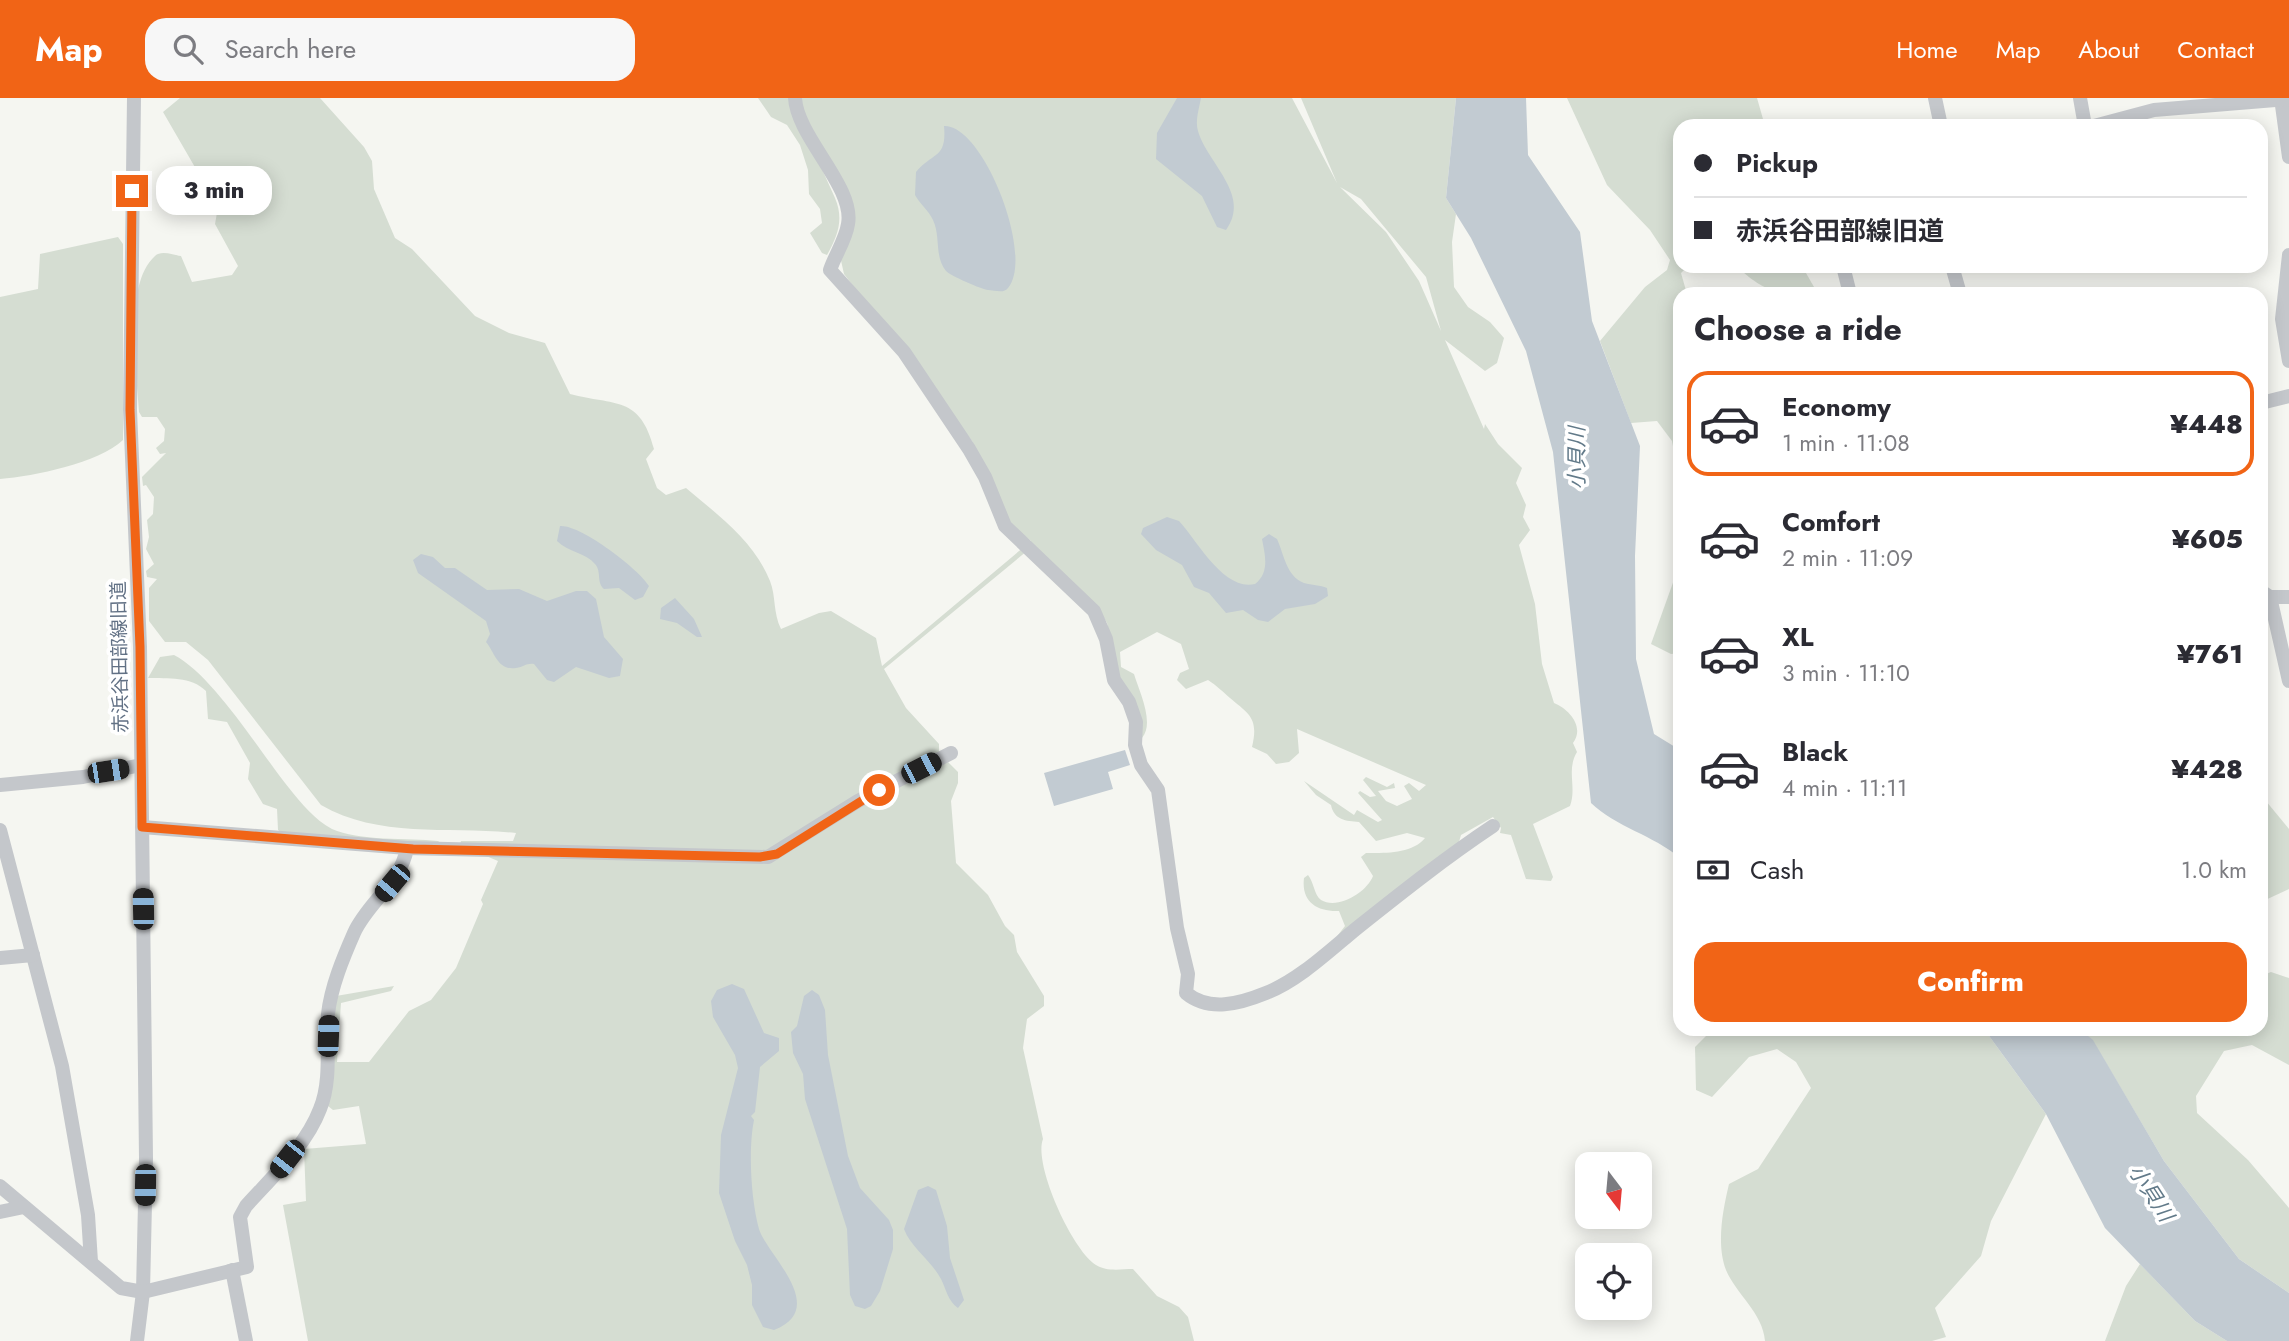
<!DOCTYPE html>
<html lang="en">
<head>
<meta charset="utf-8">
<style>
	body { margin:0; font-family:Jost,"Noto Sans JP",sans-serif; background:#f7f7f7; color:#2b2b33; height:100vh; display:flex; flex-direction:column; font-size:26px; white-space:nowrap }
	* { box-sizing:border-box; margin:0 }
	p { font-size:23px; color:#7c7c81 }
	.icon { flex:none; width:38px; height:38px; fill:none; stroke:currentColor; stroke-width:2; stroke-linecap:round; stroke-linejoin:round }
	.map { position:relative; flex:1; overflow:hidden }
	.drawer { position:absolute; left:1673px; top:189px; width:595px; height:749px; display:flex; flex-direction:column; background:#fff; border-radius:21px; box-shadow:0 4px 18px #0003 }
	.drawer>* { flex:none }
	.guide { position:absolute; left:1673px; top:21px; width:595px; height:154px; border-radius:21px; box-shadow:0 4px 18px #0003; display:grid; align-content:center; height:154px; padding:0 21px; background:#fff }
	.needle { width:46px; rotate:164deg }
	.controls { position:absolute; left:1575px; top:1054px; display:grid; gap:14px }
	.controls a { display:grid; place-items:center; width:77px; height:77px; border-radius:14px; background:#fff; box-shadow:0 4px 18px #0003; font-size:35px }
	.end { position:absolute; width:32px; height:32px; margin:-16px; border:9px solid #f16416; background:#fff; box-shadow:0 0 0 4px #fff }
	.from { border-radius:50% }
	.bubble { position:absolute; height:49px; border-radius:21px; background:#fff; box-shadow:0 4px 18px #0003; font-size:23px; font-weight:800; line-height:49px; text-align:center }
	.car { position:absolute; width:21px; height:42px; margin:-21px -10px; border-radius:9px; box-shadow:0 0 5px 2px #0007; background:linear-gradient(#222 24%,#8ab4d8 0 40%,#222 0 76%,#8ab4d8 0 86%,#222 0) }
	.guide b { display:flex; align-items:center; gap:24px; height:66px; font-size:26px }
	.guide b+b { border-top:2px solid #e1e1e2 }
	.guide i { width:18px; height:18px; background:#2b2b33 }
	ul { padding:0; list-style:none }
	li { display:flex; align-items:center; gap:21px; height:105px; margin:0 14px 10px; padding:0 7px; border:4px solid transparent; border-radius:21px }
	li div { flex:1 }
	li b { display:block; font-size:26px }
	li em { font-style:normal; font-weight:800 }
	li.selected { border-color:#f16416 }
	li>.icon { width:63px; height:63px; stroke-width:1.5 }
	h2 { padding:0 21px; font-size:32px; line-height:84px }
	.pay { display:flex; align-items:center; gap:18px; height:77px; padding:0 21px; font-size:26px }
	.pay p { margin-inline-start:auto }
	.button { display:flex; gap:14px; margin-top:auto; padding:14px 21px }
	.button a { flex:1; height:80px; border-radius:21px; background:#f16416; color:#fff; font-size:28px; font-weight:800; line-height:80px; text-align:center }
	header { display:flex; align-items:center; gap:42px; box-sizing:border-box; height:98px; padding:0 35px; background:#f16416; color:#fff }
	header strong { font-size:33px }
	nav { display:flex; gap:38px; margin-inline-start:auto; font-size:24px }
	.search { width:490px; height:63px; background:#f7f7f7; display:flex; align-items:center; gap:18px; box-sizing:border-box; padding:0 24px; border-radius:21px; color:#7c7c81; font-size:26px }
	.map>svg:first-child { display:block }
</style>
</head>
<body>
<header>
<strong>Map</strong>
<div class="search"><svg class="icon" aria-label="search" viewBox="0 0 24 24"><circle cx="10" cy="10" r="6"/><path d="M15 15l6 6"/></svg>Search here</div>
<nav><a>Home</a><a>Map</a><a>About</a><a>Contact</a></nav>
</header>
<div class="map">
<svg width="2289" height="1243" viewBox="0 0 2289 1243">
	<rect width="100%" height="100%" fill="#f5f6f1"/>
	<g fill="#d5ddd2" fill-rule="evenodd">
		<path d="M180 0H320L364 49 372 63 374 91 395 140 412 151 475 218 509 235 545 245 570 296C615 308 640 297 654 351L646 361 657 390 666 397 686 390C718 417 754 443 770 483 776 498 773 515 781 531L819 515 831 513 876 540 882 568 1031 443 1012 428 972 343 844 176 840 158 852 131 803 18 800 0H1292L1337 85 1301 0H1456L1446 100 1456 116 1452 144 1454 189 1468 209 1490 224 1504 240 1497 265 1485 273 1445 242 1484 331 1485 326 1498 346 1522 370 1516 385 1526 407 1523 419 1530 432 1519 447 1535 506 1542 566 1554 605C1569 611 1585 629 1573 645L1577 654C1566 672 1577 689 1570 708L1533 726 1553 779 1551 783 1526 781 1511 737 1500 735 1501 730 1493 719 1461 737 1459 744 1335 841 1345 828 1339 813C1317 814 1301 804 1304 780L1308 777C1314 784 1314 797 1321 802 1338 812 1367 794 1373 778L1361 759 1366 755C1385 755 1412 756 1425 740L1407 735 1376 743 1359 724C1346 723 1334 722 1331 707L1316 697 1304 683 1354 717 1357 712 1378 724 1382 722 1358 695 1360 693 1370 699 1376 698 1363 682 1366 679 1387 689 1394 685 1395 690 1378 693 1386 703 1397 708 1412 701 1404 688 1409 685 1419 693 1426 687 1297 631 1299 655 1289 664 1276 666 1267 656 1252 649C1259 620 1249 616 1230 600 1222 593 1217 588 1208 582L1186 591 1177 582 1180 575 1189 571 1181 546 1157 534 1120 554 1121 569 1134 576C1139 593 1155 625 1142 640L1121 584 1107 525 1100 513 1033 448 884 571 906 610 939 646V654L919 663 925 674 948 664 958 674V685L951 703 956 765 988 797 1005 828 1014 837 1017 854 1044 898V908L1027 921 1023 950 1043 1041C1033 1066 1072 1152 1096 1167 1107 1174 1121 1171 1133 1171L1157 1198 1179 1209 1188 1219 1194 1243H308L283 1107 306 1103 304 1051 366 1046 359 1008 333 1012 328 1008 336 898 394 888 391 893 341 905 337 964H369L409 913 431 902 456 870 483 806 481 802 498 763 460 747 461 743H513L516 735C451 728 380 741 321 707L208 562 186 544H165L149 523V490L157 481 147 479 146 473 154 466 146 451 149 439 147 422 153 416 154 399 146 387 143 388 142 379 166 355 160 356 156 350 164 343 165 331 157 319H142L139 314C137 276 123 186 155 158 161 152 173 157 181 158L192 184 232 177 238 168 215 126 218 109 163 14ZM1340 89 1361 101 1426 179 1441 233 1419 183 1386 134Z"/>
		<path d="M758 0H790L835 100C844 121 838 137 827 157L822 155 810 135 822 125 820 111 809 96 808 72 800 47 787 27 771 19Z"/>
		<polygon points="1757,0 1765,28 1680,28 1680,168 1688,168 1681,175 1687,196 1680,196 1680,386 1672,343 1657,323 1631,325 1600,243 1645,189 1667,172 1670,162 1650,132 1607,87 1567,0"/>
		<path d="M118 139 123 146V342C98 365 35 378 0 381V199L38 191 40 156Z"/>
		<path d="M1736 168H1802L1818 196C1777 196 1767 196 1736 168Z"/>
		<polygon points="1680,465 1680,555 1671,556 1651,546"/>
		<path d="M174 557C213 577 260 654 289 690 301 705 315 722 332 731 358 743 408 740 438 743L442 746 283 736 278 732 277 711 263 706 248 681 250 665 227 624 208 621 206 593C191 578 168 581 148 580L160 559Z"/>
		<polygon points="2261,697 2289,731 2289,791 2261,804"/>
		<polygon points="2271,874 2289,880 2289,967 2252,947 2224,953 2196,998 2197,1015 2248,1062 2289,1110 2289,1195 2239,1161 2164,1063 2093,943 2080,931 2261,931 2261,878"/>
		<path d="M1713 931H1984L2046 1016 1991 1123 1981 1158 1935 1210 1946 1239 1932 1243H1765C1763 1215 1736 1196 1726 1172 1716 1147 1723 1111 1729 1086L1758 1071 1811 990 1796 964 1777 951 1749 959 1712 999 1696 992 1695 949Z"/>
		<polygon points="2140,1166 2195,1223 2227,1243 2105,1243 2126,1188"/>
	</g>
	<g fill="#c2cbd2">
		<path d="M1177 0H1201C1199 11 1195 22 1198 33 1207 65 1252 97 1226 132L1217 129 1202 98 1156 61 1157 35Z"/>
		<path d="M1456 0H1526L1528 57 1580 134 1592 223 1640 348 1635 458 1636 561 1654 636 1680 652V760C1653 737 1616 729 1591 705L1553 354 1526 253 1471 140 1446 100Z"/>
		<path d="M944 28C983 26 1035 158 1008 190 1004 196 994 192 988 192 983 192 949 177 946 173 934 158 941 139 933 122 929 113 920 106 915 97L916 74C933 54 947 61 944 28Z"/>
		<path d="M1167 419 1179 423C1196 441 1224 494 1255 486 1270 474 1265 457 1262 441L1269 436 1277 441C1284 456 1286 478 1304 485 1312 487 1320 487 1327 490L1328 498 1315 506 1285 511 1268 524 1258 522 1243 512 1226 515 1209 495 1194 489 1182 467 1156 452 1141 436 1143 430Z"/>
		<path d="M560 428C580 426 639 471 649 488L643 499 635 502 619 490 604 491C596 484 602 474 595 466 586 455 568 454 557 443Z"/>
		<path d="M421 456 433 459 445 470H455L487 492 519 491 547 503 576 493H587L596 501 604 539 623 561 620 578 609 580 576 569 554 584 547 582 534 566C526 565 524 569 516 570 498 573 495 555 486 544L490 536 486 523 418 475 413 462Z"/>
		<polygon points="675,500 694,521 702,539 697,539 677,525 660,521 661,510"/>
		<polygon points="1125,652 1130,667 1108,674 1113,691 1054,708 1044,675"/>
		<path d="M732 886 744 891 764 935 779 940V953L760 969 755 1014 751 1018 754 1022C748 1052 751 1102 759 1131 767 1157 830 1210 774 1232L763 1229 752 1207V1187L747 1167 735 1143 719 1095 721 1037 738 970 735 957 713 919 711 903 717 892Z"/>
		<polygon points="812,892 819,897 825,912 828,957 848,1058 860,1090 889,1122 893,1132 893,1151 880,1193 871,1208 865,1211 855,1208 850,1197 847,1131 805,1001 803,976 793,955 791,934 797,928 804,898"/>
		<polygon points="1984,931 2080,931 2093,942 2164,1063 2239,1161 2289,1195 2289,1243 2227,1243 2195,1223 2105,1130 2046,1016"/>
		<path d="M928 1088 936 1092 947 1128 950 1160 964 1202 958 1210C948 1203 946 1191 941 1181 931 1162 911 1150 904 1131L918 1092Z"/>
	</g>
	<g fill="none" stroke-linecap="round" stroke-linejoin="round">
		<g stroke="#c4c7cb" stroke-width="14">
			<polyline points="134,0 130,312 140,549 146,1060 143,1194 137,1243"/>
			<path d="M795 0C797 39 855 89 848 126 846 141 835 157 830 172L904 254 969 351 985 379 1005 428 1094 513 1106 541 1114 582 1129 604 1136 624 1135 647 1141 667 1158 692 1177 830 1188 876 1186 895C1209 914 1239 906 1266 895 1299 882 1329 853 1357 830 1401 795 1445 760 1493 728"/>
			<polyline points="1935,0 1941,28"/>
			<polyline points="2080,0 2085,28"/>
			<polyline points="2281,0 2289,59"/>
			<polyline points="2094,28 2154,12 2289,1"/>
			<polyline points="2289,157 2282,221 2289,263"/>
			<polyline points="1843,168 1850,196"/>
			<polyline points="1952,168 1960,196"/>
			<polyline points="2261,305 2289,298"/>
			<polyline points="2261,493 2270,499 2289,499"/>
			<polyline points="2270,499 2289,583"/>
			<polyline points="0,687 83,679 141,667"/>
			<polyline points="0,732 62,968 88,1117 91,1164"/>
			<polyline points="407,750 768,759 858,703 951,655"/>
			<polyline points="0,860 33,857"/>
			<path d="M0 1088 121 1190 143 1194 247 1169 240 1119 246 1108C272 1079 306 1048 320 1011 332 982 326 946 328 916 331 889 343 860 354 835 368 804 401 785 407 750L142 729"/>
			<polyline points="0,1114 24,1109"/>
			<polyline points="232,1172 246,1243"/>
		</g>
	</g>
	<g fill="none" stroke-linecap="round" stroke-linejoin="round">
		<polyline stroke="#f16416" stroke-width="9" points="132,93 130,312 140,549 142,729 413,751 760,759 777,756 879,692"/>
	</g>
	<g text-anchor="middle" stroke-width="7" stroke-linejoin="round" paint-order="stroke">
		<g font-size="19" fill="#627185" stroke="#fff">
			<text transform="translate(119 559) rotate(-91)" y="7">赤浜谷田部線旧道</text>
		</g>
		<g font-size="21" font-style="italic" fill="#627a89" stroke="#fff">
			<text transform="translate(1577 360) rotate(-90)" y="7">小貝川</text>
			<text transform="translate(2151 1095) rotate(57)" y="7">小貝川</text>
		</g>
	</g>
</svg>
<div class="controls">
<a><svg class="needle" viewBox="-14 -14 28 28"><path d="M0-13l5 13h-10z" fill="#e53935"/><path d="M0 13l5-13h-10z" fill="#7c7c81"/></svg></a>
<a><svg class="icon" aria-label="locate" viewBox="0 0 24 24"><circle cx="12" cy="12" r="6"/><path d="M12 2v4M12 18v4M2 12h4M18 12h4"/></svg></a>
</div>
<i class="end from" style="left:879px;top:692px"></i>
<i class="end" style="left:132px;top:93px"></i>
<div class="bubble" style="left:156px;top:68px;width:116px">3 min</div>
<i class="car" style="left:921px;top:670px;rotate:63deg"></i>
<i class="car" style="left:108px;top:673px;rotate:81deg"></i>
<i class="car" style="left:392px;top:785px;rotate:220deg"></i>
<i class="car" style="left:143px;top:811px;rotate:359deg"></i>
<i class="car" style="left:328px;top:938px;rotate:2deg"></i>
<i class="car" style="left:287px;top:1061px;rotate:218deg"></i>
<i class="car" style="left:145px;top:1087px;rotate:181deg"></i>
<div class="guide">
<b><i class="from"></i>Pickup</b>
<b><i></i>赤浜谷田部線旧道</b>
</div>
<section class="drawer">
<h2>Choose a ride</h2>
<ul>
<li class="selected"><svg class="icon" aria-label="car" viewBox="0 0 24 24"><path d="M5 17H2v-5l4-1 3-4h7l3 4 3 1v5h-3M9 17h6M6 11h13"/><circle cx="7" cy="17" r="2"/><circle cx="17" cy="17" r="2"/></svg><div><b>Economy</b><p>1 min · 11:08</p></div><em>¥448</em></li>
<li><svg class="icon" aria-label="car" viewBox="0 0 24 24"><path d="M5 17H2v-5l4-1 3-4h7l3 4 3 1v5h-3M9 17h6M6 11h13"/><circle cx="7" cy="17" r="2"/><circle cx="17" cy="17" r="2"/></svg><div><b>Comfort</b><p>2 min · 11:09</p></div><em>¥605</em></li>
<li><svg class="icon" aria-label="car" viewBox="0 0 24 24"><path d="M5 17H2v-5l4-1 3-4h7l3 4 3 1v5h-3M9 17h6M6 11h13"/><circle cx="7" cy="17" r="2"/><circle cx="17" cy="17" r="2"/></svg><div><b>XL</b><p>3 min · 11:10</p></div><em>¥761</em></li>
<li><svg class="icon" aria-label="car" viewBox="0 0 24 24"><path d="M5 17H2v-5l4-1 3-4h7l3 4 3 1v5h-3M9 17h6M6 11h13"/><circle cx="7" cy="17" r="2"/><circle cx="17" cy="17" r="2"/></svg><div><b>Black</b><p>4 min · 11:11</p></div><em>¥428</em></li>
</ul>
<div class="pay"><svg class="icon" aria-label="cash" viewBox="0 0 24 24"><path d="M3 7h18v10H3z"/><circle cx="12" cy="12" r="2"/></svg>Cash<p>1.0 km</p></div>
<div class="button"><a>Confirm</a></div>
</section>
</div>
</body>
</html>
